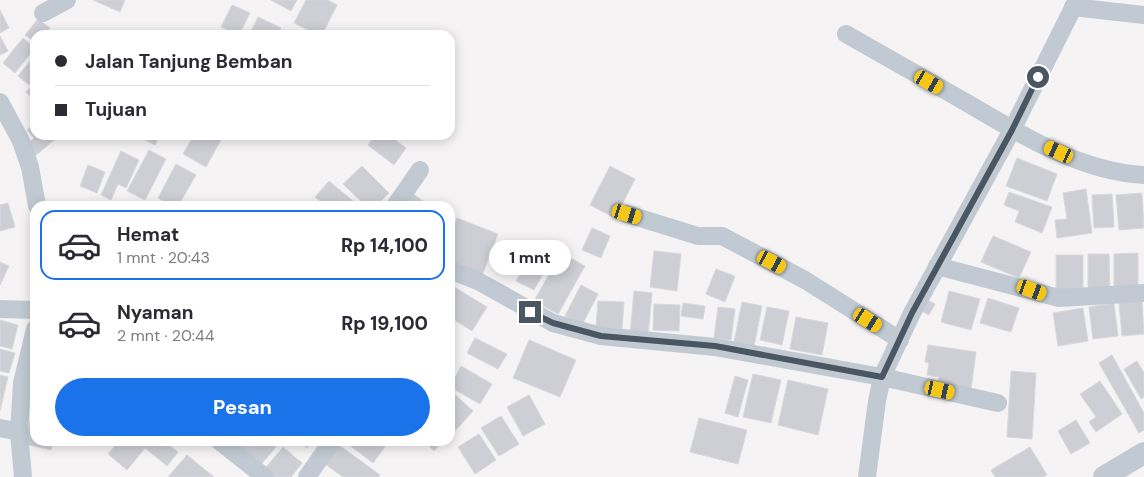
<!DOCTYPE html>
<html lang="id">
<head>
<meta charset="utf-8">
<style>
	body { margin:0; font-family:"DM Sans",sans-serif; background:#f2f2f3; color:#2b2b33; height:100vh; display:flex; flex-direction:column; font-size:19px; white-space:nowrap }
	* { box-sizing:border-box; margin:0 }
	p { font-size:16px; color:#7c7c81 }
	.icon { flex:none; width:28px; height:28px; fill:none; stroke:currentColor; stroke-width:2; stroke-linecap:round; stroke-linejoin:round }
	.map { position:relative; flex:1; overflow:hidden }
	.details { position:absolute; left:30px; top:201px; width:425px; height:245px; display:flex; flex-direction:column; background:#fff; border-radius:15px; box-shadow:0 2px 12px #0003 }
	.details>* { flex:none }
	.banner { position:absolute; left:30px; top:30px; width:425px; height:110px; border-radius:15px; box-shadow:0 2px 12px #0003; display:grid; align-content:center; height:110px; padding:0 25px; background:#fff }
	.end { position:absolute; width:22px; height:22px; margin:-11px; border:6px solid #4a5661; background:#fff; box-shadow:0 0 0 2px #fff }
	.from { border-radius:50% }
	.bubble { position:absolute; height:35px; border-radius:18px; background:#fff; box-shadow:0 2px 12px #0003; font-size:16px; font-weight:800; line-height:35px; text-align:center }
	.car { position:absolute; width:15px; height:30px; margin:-15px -8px; border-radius:6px; box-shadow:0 0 4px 1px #0007; background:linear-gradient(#f5c518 24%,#345 0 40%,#f5c518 0 76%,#345 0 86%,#f5c518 0) }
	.banner b { display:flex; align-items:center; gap:18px; height:48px; font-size:19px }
	.banner b+b { border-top:1px solid #e1e1e2 }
	.banner i { width:12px; height:12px; background:#2b2b33 }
	ul { padding:9px 0 0; list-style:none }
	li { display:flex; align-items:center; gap:15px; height:70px; margin:0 10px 8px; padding:0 15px; border:2px solid transparent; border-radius:15px }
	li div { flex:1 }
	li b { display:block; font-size:19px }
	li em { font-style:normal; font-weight:800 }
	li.active { border-color:#1a73e8 }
	li>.icon { width:45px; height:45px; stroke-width:1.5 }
	.action { display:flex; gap:10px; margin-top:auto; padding:10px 25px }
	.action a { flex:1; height:58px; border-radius:30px; background:#1a73e8; color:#fff; font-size:20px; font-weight:800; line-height:58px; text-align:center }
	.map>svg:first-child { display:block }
</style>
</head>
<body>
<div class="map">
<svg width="1144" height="477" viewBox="0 0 1144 477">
	<rect width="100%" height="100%" fill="#f5f3f3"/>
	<g fill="#cdcfd5" stroke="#d7d9de">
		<polygon points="93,0 125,0 120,12"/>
		<polygon points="271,0 297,0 291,11"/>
		<polygon points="306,0 328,0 337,5 322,35 318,35 294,23"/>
		<polygon points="232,5 250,13 239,35 221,27"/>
		<polygon points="0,10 9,28 0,33"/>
		<polygon points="258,17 281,28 278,35 249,35"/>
		<polygon points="38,19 50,28 44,35 35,35 35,42 25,35"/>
		<polygon points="0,36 8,51 0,55"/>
		<polygon points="23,38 35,48 15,73 3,63"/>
		<polygon points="34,56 35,77 29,85 18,76"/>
		<polygon points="35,84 35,99 34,100 26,92"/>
		<polygon points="35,123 35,135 60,135 35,156 25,145 34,138 27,130"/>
		<polygon points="135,135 160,135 155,145"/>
		<polygon points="194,135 223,136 206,167 183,154"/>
		<polygon points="376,135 389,135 406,148 394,165 368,145"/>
		<polygon points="149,150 166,159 145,200 127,191"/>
		<polygon points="121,151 139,160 126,188 118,184 111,200 101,195"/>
		<polygon points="1017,158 1057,174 1047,201 1006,186"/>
		<polygon points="176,164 196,175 178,206 172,206 158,198"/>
		<polygon points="88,165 105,172 97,193 80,186"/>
		<polygon points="362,166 389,193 376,206 366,206 343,184"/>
		<polygon points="610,166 635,179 615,218 590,205"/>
		<polygon points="329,181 359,206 326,206 315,197"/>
		<polygon points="1086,189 1092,233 1057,238 1055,220 1067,219 1063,193"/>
		<polygon points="411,192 429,206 400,206"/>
		<polygon points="1009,192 1052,207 1042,233 1015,222 1019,211 1004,205"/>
		<polygon points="1142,193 1144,228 1119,230 1116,195"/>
		<polygon points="1112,194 1114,227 1094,228 1092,195"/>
		<polygon points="8,203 15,227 0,231 0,205"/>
		<polygon points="457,218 498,234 482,276 450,264 450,236"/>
		<polygon points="592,228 610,236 601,258 582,250"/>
		<polygon points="993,236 1031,252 1019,278 981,262"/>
		<polygon points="654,251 681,254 677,291 650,287"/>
		<polygon points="532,252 550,261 534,290 516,281"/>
		<polygon points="561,253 585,266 558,314 534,301"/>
		<polygon points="1138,253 1138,290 1114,290 1114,254"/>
		<polygon points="1088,254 1109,254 1110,292 1088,292"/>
		<rect x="1056" y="255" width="27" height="37"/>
		<polygon points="0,262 9,266 0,285"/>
		<polygon points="716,269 735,276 725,302 706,294"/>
		<polygon points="451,285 487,307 472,331 450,317"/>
		<polygon points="581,285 598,294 582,325 565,316"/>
		<polygon points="634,291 652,293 648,336 630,335"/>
		<polygon points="949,291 980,299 971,330 941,322"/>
		<polygon points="921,297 935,304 929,315 916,308"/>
		<polygon points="988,298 1019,308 1011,332 980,323"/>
		<polygon points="598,301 624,302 622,329 596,327"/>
		<polygon points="1142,301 1144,334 1122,336 1119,303"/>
		<polygon points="742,302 762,306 754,346 734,342"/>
		<polygon points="683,303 705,306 703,319 681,316"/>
		<polygon points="1114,303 1118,336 1093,339 1089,307"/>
		<polygon points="654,304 680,305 679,331 653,330"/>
		<polygon points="718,307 735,309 731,340 714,338"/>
		<polygon points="767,307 789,311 782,345 760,340"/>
		<polygon points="1083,308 1088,341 1058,346 1053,313"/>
		<polygon points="796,317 828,323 822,355 790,349"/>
		<polygon points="0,320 18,325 12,349 0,346"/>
		<polygon points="475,338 507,354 498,369 467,353"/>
		<polygon points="529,340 576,360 560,397 513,378"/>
		<polygon points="928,345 976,352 971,389 938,385 939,377 927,375 929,363 925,362"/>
		<polygon points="0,349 15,353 9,373 0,371"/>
		<polygon points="35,351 35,385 26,382"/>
		<polygon points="1112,355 1144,413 1144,430 1139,433 1099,363"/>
		<polygon points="1137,361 1144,373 1144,397 1141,399 1124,369"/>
		<polygon points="461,366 492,384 480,404 450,387"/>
		<polygon points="1011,371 1036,373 1032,439 1007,437"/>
		<polygon points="753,374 781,380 771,423 743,417"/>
		<polygon points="0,375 8,377 0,411"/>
		<polygon points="735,376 748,380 738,417 725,413"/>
		<polygon points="788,380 828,389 818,435 778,425"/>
		<polygon points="1100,381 1122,414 1096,432 1089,422 1096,417 1080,394"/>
		<polygon points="451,391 473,411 454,432 450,429"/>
		<polygon points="529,395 545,424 523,436 507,407"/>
		<polygon points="35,401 35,441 53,441 51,450 25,444"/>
		<polygon points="501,416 519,444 499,456 481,428"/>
		<polygon points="699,418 747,430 738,464 690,452"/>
		<polygon points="1076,420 1090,443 1071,454 1058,431"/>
		<polygon points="479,434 496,460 475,474 458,447"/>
		<polygon points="119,441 164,441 178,452 167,466 145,448 127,470 108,454"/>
		<polygon points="232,441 269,441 276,447 259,467"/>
		<polygon points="299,441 312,441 307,448"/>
		<polygon points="344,441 377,441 385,447 373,463"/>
		<polygon points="424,441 443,441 434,451"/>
		<polygon points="339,445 380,475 379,477 343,477 325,464"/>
		<polygon points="283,447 302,463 291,477 268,477 262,472"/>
		<polygon points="1030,447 1047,475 1043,477 995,477 991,470"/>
		<polygon points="187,455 214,477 168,477"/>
	</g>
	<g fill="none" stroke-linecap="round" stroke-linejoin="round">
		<g stroke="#c1cad2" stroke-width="18">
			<polyline points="1073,7 1144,15"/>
			<polyline points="43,13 67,0"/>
			<path d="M846 34C884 56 923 78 962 100 1016 132 1080 172 1144 175"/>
			<polyline points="0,102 21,141 30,167 37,206"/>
			<polyline points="395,206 420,170"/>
			<polyline points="627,214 698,236 722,236 805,280 900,340"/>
			<polyline points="937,266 1059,298 1144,293"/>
			<polyline points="450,270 478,281 553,323 601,336 715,347 882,377 998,403"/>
			<polyline points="0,309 35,310"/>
			<polyline points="0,428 19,432"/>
			<polyline points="219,441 265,477"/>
			<polyline points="23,477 19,432 22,383 35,329"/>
			<polyline points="307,477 332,441"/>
			<polyline points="867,477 877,401 882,377 912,313 1012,130 1077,0"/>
		</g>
		<polyline stroke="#c1cad2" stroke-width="22" points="1104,477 1144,453"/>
	</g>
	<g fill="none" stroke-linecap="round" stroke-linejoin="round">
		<polyline stroke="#4a5661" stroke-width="6" points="530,312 553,323 601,336 715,346 882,377 912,313 1012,130 1038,77"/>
	</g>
</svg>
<i class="end from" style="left:1038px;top:77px"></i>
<i class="end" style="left:530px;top:312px"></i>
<div class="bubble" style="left:489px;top:240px;width:82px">1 mnt</div>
<i class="car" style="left:929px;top:82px;rotate:120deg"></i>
<i class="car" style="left:1059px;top:152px;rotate:295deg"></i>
<i class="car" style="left:627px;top:214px;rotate:107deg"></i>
<i class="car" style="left:772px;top:262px;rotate:118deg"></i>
<i class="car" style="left:1032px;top:290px;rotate:110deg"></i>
<i class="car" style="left:868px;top:320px;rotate:122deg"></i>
<i class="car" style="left:940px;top:390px;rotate:103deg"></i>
<div class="banner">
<b><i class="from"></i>Jalan Tanjung Bemban</b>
<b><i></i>Tujuan</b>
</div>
<section class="details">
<ul>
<li class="active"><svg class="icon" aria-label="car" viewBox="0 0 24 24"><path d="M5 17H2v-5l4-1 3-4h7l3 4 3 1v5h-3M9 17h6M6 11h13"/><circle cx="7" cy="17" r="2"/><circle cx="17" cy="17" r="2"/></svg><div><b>Hemat</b><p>1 mnt · 20:43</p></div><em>Rp 14,100</em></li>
<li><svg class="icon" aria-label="car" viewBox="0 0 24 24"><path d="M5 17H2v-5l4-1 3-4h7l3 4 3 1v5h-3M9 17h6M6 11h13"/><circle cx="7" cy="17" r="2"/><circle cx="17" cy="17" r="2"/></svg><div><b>Nyaman</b><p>2 mnt · 20:44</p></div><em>Rp 19,100</em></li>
</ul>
<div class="action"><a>Pesan</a></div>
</section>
</div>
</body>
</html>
